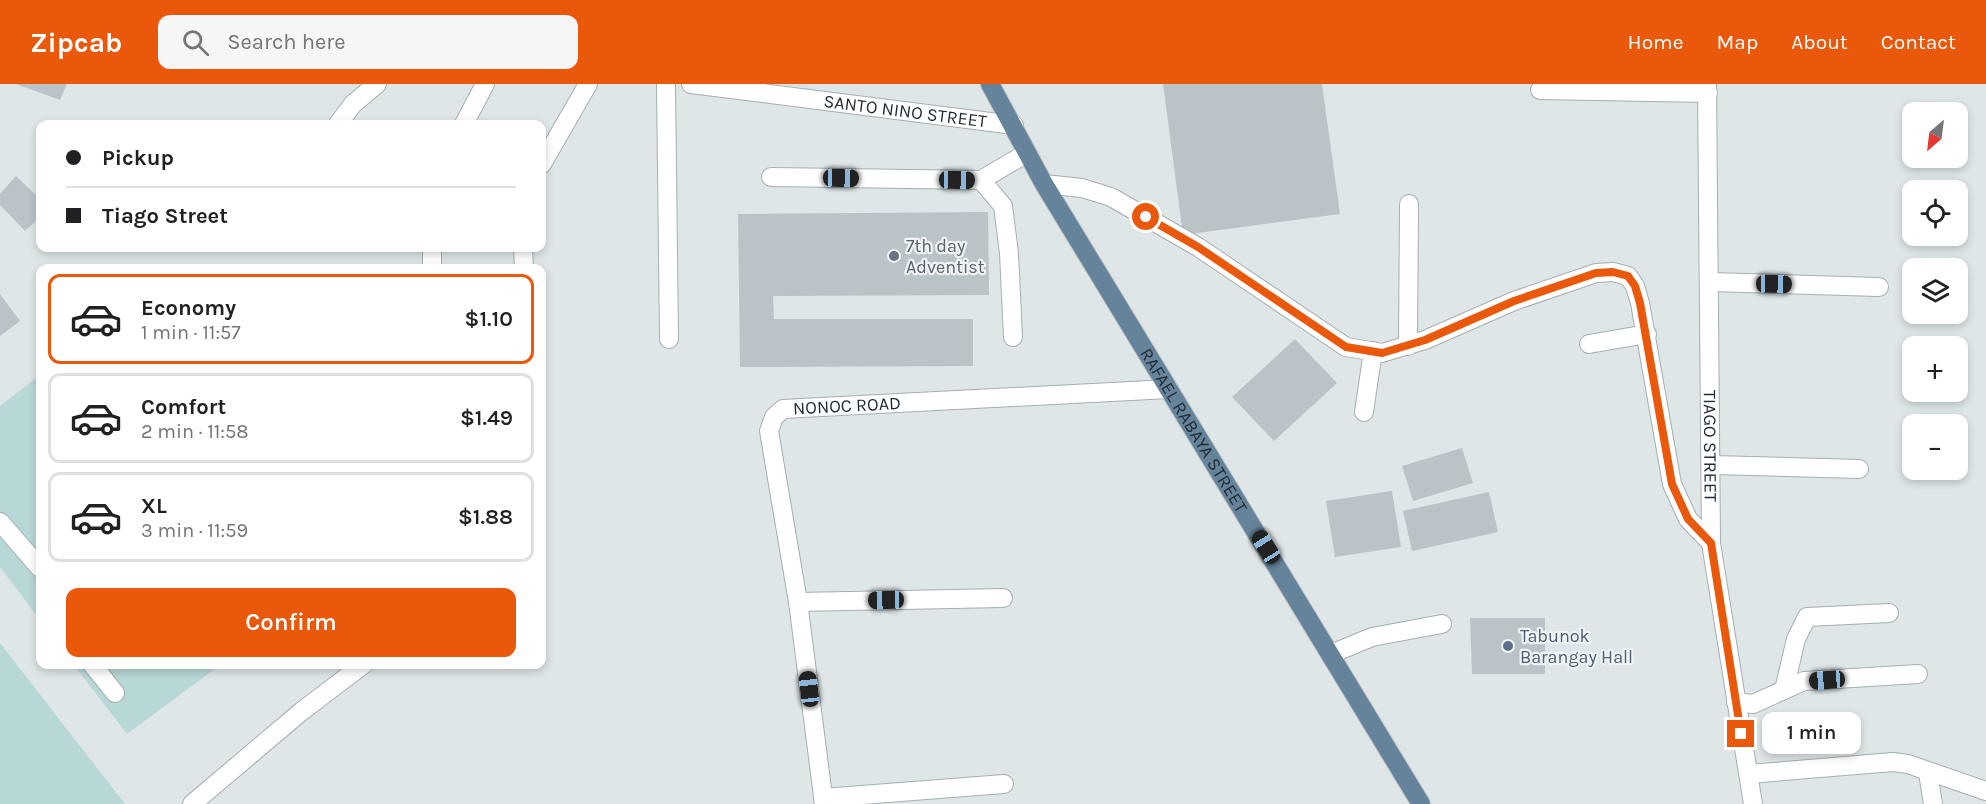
<!DOCTYPE html>
<html lang="en">
<head>
<meta charset="utf-8">
<style>
	body { margin:0; font-family:Karla,sans-serif; background:#f6f6f6; color:#202124; height:100vh; display:flex; flex-direction:column; font-size:22px; white-space:nowrap }
	* { box-sizing:border-box; margin:0 }
	p { font-size:20px; color:#757577 }
	.icon { flex:none; width:33px; height:33px; fill:none; stroke:currentColor; stroke-width:2; stroke-linecap:round; stroke-linejoin:round }
	.map { position:relative; flex:1; overflow:hidden }
	.panel { position:absolute; left:36px; top:180px; width:510px; height:405px; display:flex; flex-direction:column; background:#fff; border-radius:12px; box-shadow:0 3px 9px #0003 }
	.panel>* { flex:none }
	.guide { position:absolute; left:36px; top:36px; width:510px; height:132px; border-radius:12px; box-shadow:0 3px 9px #0003; display:grid; align-content:center; height:132px; padding:0 30px; background:#fff }
	.needle { width:39px; rotate:208deg }
	.controls { position:absolute; left:1902px; top:18px; display:grid; gap:12px }
	.controls a { display:grid; place-items:center; width:66px; height:66px; border-radius:12px; background:#fff; box-shadow:0 3px 9px #0003; font-size:30px }
	.end { position:absolute; width:27px; height:27px; margin:-14px; border:8px solid #ea580c; background:#fff; box-shadow:0 0 0 3px #fff }
	.from { border-radius:50% }
	.bubble { position:absolute; height:42px; border-radius:12px; background:#fff; box-shadow:0 3px 9px #0003; font-size:20px; font-weight:600; line-height:42px; text-align:center }
	.car { position:absolute; width:18px; height:36px; margin:-18px -9px; border-radius:8px; box-shadow:0 0 4px 2px #0007; background:linear-gradient(#222 24%,#8ab4d8 0 40%,#222 0 76%,#8ab4d8 0 86%,#222 0) }
	.guide b { display:flex; align-items:center; gap:21px; height:57px; font-size:22px }
	.guide b+b { border-top:2px solid #e0e0e0 }
	.guide i { width:15px; height:15px; background:#202124 }
	ul { padding:10px 0 0; list-style:none }
	li { display:flex; align-items:center; gap:18px; height:90px; margin:0 12px 9px; padding:0 18px; border:3px solid #e0e0e0; border-radius:12px }
	li div { flex:1 }
	li b { display:block; font-size:22px }
	li em { font-style:normal; font-weight:600 }
	li.active { border-color:#ea580c }
	li>.icon { width:54px; height:54px; stroke-width:1.5 }
	.primary-button { display:flex; gap:12px; margin-top:auto; padding:12px 30px }
	.primary-button a { flex:1; height:69px; border-radius:12px; background:#ea580c; color:#fff; font-size:24px; font-weight:600; line-height:69px; text-align:center }
	header { display:flex; align-items:center; gap:36px; box-sizing:border-box; height:84px; padding:0 30px; background:#ea580c; color:#fff }
	header strong { font-size:28px }
	nav { display:flex; gap:33px; margin-inline-start:auto; font-size:21px }
	.search { width:420px; height:54px; background:#f6f6f6; display:flex; align-items:center; gap:15px; box-sizing:border-box; padding:0 21px; border-radius:12px; color:#757577; font-size:22px }
	.map>svg:first-child { display:block }
</style>
</head>
<body>
<header>
<strong>Zipcab</strong>
<div class="search"><svg class="icon" aria-label="search" viewBox="0 0 24 24"><circle cx="10" cy="10" r="6"/><path d="M15 15l6 6"/></svg>Search here</div>
<nav><a>Home</a><a>Map</a><a>About</a><a>Contact</a></nav>
</header>
<div class="map">
<svg width="1986" height="720" viewBox="0 0 1986 720">
	<rect width="100%" height="100%" fill="#dee6e8"/>
	<g fill="#b8d8d7">
		<polygon points="40,291 40,536 0,483 0,322"/>
		<polygon points="0,559 125,720 0,720"/>
		<polygon points="74,581 220,581 127,650"/>
	</g>
	<g fill="#bac4c8">
		<polygon points="16,0 67,0 60,16"/>
		<polygon points="1163,0 1322,0 1340,130 1183,151"/>
		<polygon points="16,92 40,115 40,133 25,147 0,121 0,110"/>
		<polygon points="988,128 989,211 773,212 774,235 973,235 973,282 740,283 738,130"/>
		<polygon points="0,210 20,237 0,252"/>
		<polygon points="1295,255 1337,299 1274,357 1232,313"/>
		<polygon points="1462,364 1473,399 1413,417 1402,382"/>
		<polygon points="1392,407 1401,463 1335,473 1326,417"/>
		<polygon points="1489,408 1498,448 1412,467 1403,427"/>
		<polygon points="1470,534 1545,534 1545,590 1472,590"/>
	</g>
	<g fill="none" stroke-linecap="round" stroke-linejoin="round">
		<g stroke="#a5aeb3" stroke-width="20">
			<g id="minor">
				<polyline points="666,0 669,255"/>
				<path id="s1" d="M691 0 1014 41"/>
				<path id="s2" d="M1707 0 1711 459 1753 720"/>
				<polyline points="1540,6 1708,9"/>
				<polyline points="338,40 353,20 377,0"/>
				<polyline points="464,40 485,0"/>
				<polyline points="542,80 588,0"/>
				<polyline points="771,93 981,96 1003,122 1009,169 1013,253"/>
				<polyline points="981,96 1027,69"/>
				<polyline points="1044,100 1082,104 1111,113 1198,163 1346,263 1382,269 1425,256 1514,217 1596,189 1613,188 1628,192 1635,202 1640,219 1672,400 1688,435 1711,459"/>
				<polyline points="523,164 524,184"/>
				<polyline points="432,184 432,164"/>
				<polyline points="1710,198 1879,203"/>
				<polyline points="1589,260 1647,250"/>
				<polyline points="1408,262 1409,120"/>
				<polyline points="1364,328 1373,267"/>
				<polyline points="1711,381 1859,385"/>
				<polyline points="0,438 40,484"/>
				<polyline points="798,518 1003,514"/>
				<polyline points="1331,570 1372,553 1442,540"/>
				<polyline points="92,580 115,609"/>
				<polyline points="1784,606 1796,555 1807,533 1889,529"/>
				<polyline points="1736,618 1753,620 1804,597 1918,590"/>
				<polyline points="1928,689 1933,720"/>
				<polyline points="1749,690 1893,678 1908,680 1986,707"/>
				<polyline points="823,714 1004,700"/>
				<polyline points="192,720 302,627 364,580"/>
				<path id="s3" d="M824 720 798 518 769 347 774 333 783 325 1169 305"/>
			</g>
		</g>
		<g stroke="#bcc0c3" stroke-width="20">
			<g id="major">
				<path id="s4" d="M990 0 1044 100 1421 720"/>
			</g>
		</g>
		<use href="#minor" stroke="#fff" stroke-width="18"/>
		<use href="#major" stroke="#65839a" stroke-width="18"/>
	</g>
	<g fill="none" stroke-linecap="round" stroke-linejoin="round">
		<polyline stroke="#ea580c" stroke-width="8" points="1146,133 1198,163 1346,263 1382,269 1425,256 1514,217 1596,189 1613,188 1628,192 1635,202 1640,219 1672,400 1688,435 1711,459 1741,650"/>
	</g>
	<circle fill="#6b7280" stroke="#eef4f5" stroke-width="2" cx="894" cy="172" r="6"/>
	<circle fill="#5c6f8a" stroke="#eef4f5" stroke-width="2" cx="1508" cy="562" r="6"/>
	<g text-anchor="middle" stroke-width="4.5" stroke-linejoin="round" paint-order="stroke">
		<g font-size="18" fill="#212d36" stroke="#eef4f5">
			<text dy="6" stroke="none"><textPath href="#s1" startOffset="216">SANTO NINO STREET</textPath></text>
			<text dy="6" stroke="none"><textPath href="#s3" startOffset="468">NONOC ROAD</textPath></text>
			<text dy="6" stroke="none"><textPath href="#s4" startOffset="402">RAFAEL RABAYA STREET</textPath></text>
			<text dy="6" stroke="none"><textPath href="#s2" startOffset="362">TIAGO STREET</textPath></text>
		</g>
		<g font-size="18" fill="#5b616d" stroke="#eef4f5" text-anchor="start">
			<text x="906" y="168">7th day<tspan x="906" dy="21">Adventist</tspan></text>
		</g>
		<g font-size="18" fill="#4e5e75" stroke="#eef4f5" text-anchor="start">
			<text x="1520" y="558">Tabunok<tspan x="1520" dy="21">Barangay Hall</tspan></text>
		</g>
	</g>
</svg>
<div class="controls">
<a><svg class="needle" viewBox="-14 -14 28 28"><path d="M0-13l5 13h-10z" fill="#e53935"/><path d="M0 13l5-13h-10z" fill="#757577"/></svg></a>
<a><svg class="icon" aria-label="locate" viewBox="0 0 24 24"><circle cx="12" cy="12" r="6"/><path d="M12 2v4M12 18v4M2 12h4M18 12h4"/></svg></a>
<a><svg class="icon" aria-label="layers" viewBox="0 0 24 24"><path d="M12 4l9 5-9 5-9-5zM3 14l9 5 9-5"/></svg></a>
<a>+</a>
<a>−</a>
</div>
<i class="end from" style="left:1146px;top:133px"></i>
<i class="end" style="left:1741px;top:650px"></i>
<div class="bubble" style="left:1762px;top:628px;width:99px">1 min</div>
<i class="car" style="left:841px;top:94px;rotate:91deg"></i>
<i class="car" style="left:957px;top:96px;rotate:91deg"></i>
<i class="car" style="left:1774px;top:200px;rotate:91deg"></i>
<i class="car" style="left:1266px;top:463px;rotate:328deg"></i>
<i class="car" style="left:886px;top:516px;rotate:269deg"></i>
<i class="car" style="left:1827px;top:596px;rotate:266deg"></i>
<i class="car" style="left:809px;top:605px;rotate:353deg"></i>
<div class="guide">
<b><i class="from"></i>Pickup</b>
<b><i></i>Tiago Street</b>
</div>
<section class="panel">
<ul>
<li class="active"><svg class="icon" aria-label="car" viewBox="0 0 24 24"><path d="M5 17H2v-5l4-1 3-4h7l3 4 3 1v5h-3M9 17h6M6 11h13"/><circle cx="7" cy="17" r="2"/><circle cx="17" cy="17" r="2"/></svg><div><b>Economy</b><p>1 min · 11:57</p></div><em>$1.10</em></li>
<li><svg class="icon" aria-label="car" viewBox="0 0 24 24"><path d="M5 17H2v-5l4-1 3-4h7l3 4 3 1v5h-3M9 17h6M6 11h13"/><circle cx="7" cy="17" r="2"/><circle cx="17" cy="17" r="2"/></svg><div><b>Comfort</b><p>2 min · 11:58</p></div><em>$1.49</em></li>
<li><svg class="icon" aria-label="car" viewBox="0 0 24 24"><path d="M5 17H2v-5l4-1 3-4h7l3 4 3 1v5h-3M9 17h6M6 11h13"/><circle cx="7" cy="17" r="2"/><circle cx="17" cy="17" r="2"/></svg><div><b>XL</b><p>3 min · 11:59</p></div><em>$1.88</em></li>
</ul>
<div class="primary-button"><a>Confirm</a></div>
</section>
</div>
</body>
</html>
